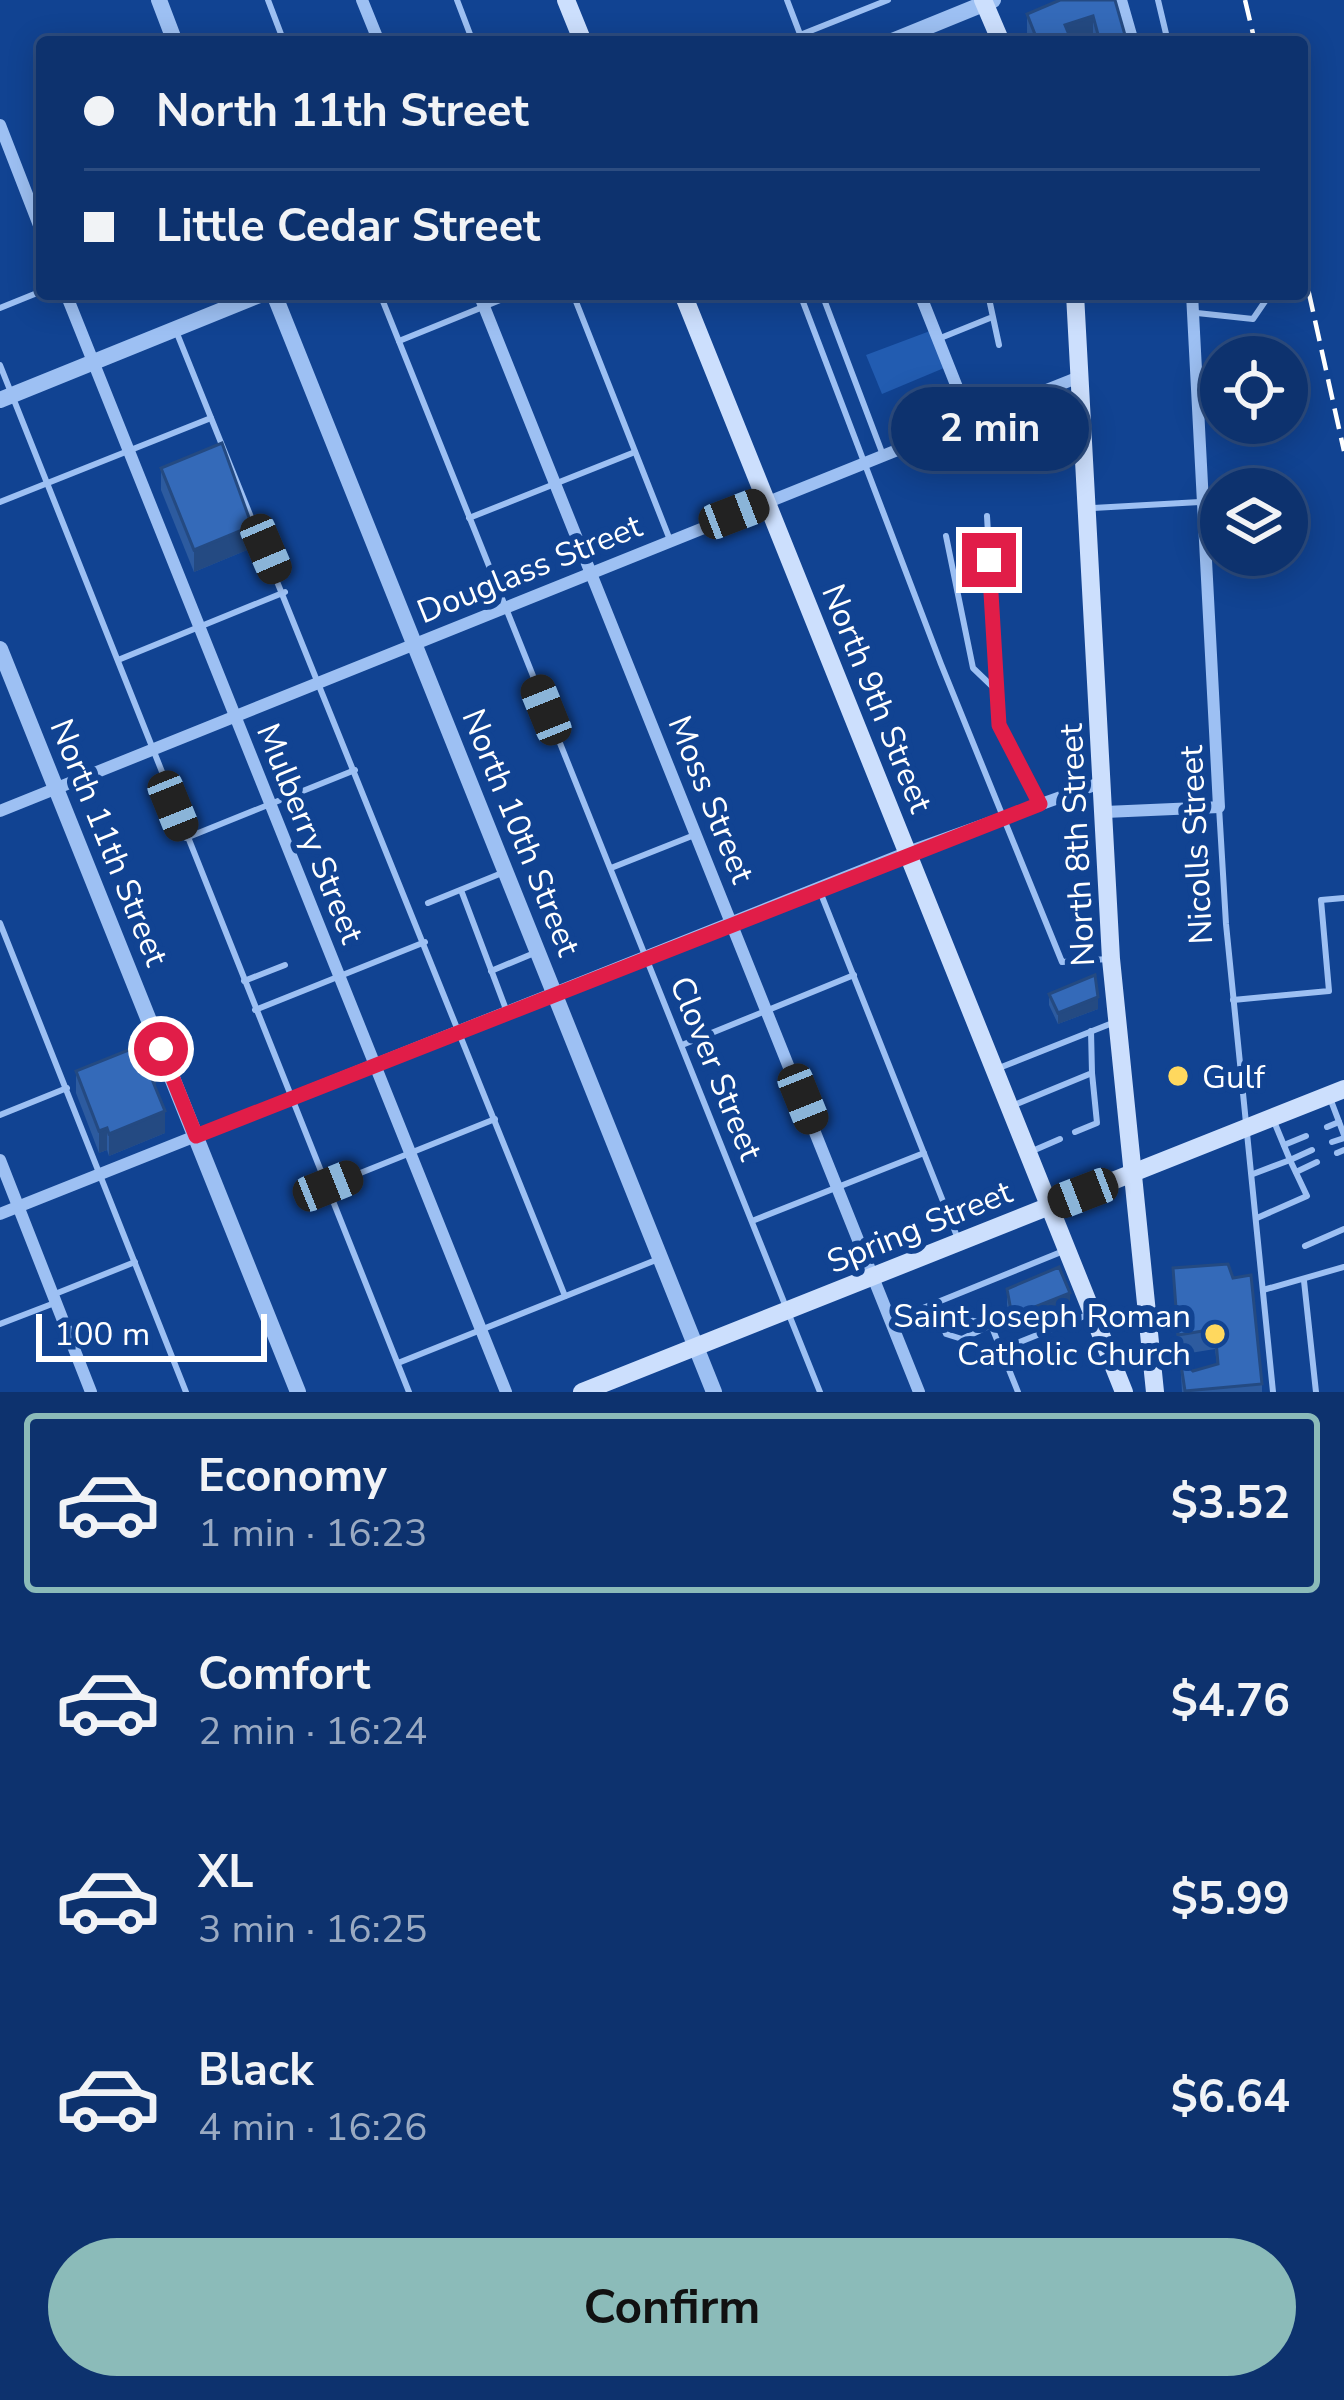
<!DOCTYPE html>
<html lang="en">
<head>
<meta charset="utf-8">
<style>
	body { margin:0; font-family:"Nunito Sans",sans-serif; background:#163a73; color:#f1f3f6; height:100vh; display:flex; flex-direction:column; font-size:45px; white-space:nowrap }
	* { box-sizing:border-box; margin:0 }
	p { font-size:39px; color:#9aaac2 }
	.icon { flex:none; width:66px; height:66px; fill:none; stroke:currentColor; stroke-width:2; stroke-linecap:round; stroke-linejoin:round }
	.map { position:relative; height:1392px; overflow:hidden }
	.drawer { display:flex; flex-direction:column; background:#0d326e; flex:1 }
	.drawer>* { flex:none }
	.top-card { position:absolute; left:36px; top:36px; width:1272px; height:264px; border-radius:12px; box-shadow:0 6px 30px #0003,0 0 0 3px #2d4d81; display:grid; align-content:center; height:264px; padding:0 48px; background:#0d326e }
	.controls { position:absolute; left:1200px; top:336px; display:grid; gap:24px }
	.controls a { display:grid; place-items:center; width:108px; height:108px; border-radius:50%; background:#0d326e; box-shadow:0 6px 30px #0003,0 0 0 3px #2d4d81; font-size:60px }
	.scale { position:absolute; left:36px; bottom:30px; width:231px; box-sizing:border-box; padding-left:12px; border:6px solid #fff; border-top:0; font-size:33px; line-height:42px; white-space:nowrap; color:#fff; -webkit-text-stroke:9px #114392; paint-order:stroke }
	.end { position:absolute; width:54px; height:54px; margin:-27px; border:15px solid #e11d48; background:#fff; box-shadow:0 0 0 6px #fff }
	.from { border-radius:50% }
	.bubble { position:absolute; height:84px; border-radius:42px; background:#0d326e; box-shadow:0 6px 30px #0003,0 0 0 3px #2d4d81; font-size:39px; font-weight:700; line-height:84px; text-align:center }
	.car { position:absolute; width:36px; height:72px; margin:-36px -18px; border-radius:15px; box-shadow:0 0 9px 3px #0007; background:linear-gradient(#222 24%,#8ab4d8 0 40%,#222 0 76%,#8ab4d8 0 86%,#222 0) }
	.top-card b { display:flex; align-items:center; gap:42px; height:114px; font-size:45px }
	.top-card b+b { border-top:3px solid #2d4d81 }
	.top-card i { width:30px; height:30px; background:#f1f3f6 }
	ul { padding:21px 0 0; list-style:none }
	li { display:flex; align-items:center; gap:36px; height:180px; margin:0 24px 18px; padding:0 24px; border:6px solid transparent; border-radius:12px }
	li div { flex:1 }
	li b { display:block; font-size:45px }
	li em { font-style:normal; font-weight:700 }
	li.on { border-color:#8bbbb9 }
	li>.icon { width:108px; height:108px; stroke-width:1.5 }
	.primary-button { display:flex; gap:24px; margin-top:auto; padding:24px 48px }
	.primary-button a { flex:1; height:138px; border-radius:72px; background:#8bbbb9; color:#111; font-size:48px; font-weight:700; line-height:138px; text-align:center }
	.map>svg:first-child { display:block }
</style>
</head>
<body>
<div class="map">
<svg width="1344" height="1392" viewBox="0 0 1344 1392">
	<rect width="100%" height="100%" fill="#114392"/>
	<polygon fill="#225cb1" points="930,331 944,368 882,394 866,355"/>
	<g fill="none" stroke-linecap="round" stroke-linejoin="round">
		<g stroke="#9dc0f3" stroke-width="6">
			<polyline points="268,0 284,42"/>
			<polyline points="457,0 473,42"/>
			<polyline points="787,0 803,42"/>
			<polyline points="1158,0 1168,42"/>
			<polyline points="800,35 888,0"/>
			<polyline points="380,294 820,1392"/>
			<polyline points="573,294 670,540"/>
			<polyline points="800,294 941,664 1062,962 1108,959"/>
			<polyline points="822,294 883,455"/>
			<polyline points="988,294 999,345"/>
			<polyline points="0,308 42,291"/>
			<polyline points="1197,313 1253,319 1270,294"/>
			<polyline points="176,331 565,1296"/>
			<polyline points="938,339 990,318"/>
			<polyline points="399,341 515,294"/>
			<polyline points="0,365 409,1392"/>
			<polyline points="0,502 211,418"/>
			<polyline points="1093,508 1200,502"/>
			<polyline points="987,516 999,725 1040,804"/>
			<polyline points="469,518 635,452"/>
			<polyline points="946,536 973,668 997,691"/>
			<polyline points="118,660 285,592"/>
			<polyline points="1219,807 1226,924 1273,1392"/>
			<polyline points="186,838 355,770"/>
			<polyline points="611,868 697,834"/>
			<polyline points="819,889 958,1239"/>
			<polyline points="461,890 507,1012"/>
			<polyline points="428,903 502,873"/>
			<polyline points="0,923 186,1392"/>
			<polyline points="491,971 532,954"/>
			<polyline points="244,981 285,965"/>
			<polyline points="1233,1000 1329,991 1321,900 1344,898"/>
			<polyline points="255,1010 425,942"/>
			<polyline points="682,1045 854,975"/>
			<polyline points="999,1068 1115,1022"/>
			<polyline points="1330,1098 1344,1135"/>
			<polyline points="1012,1106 1092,1073 1091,1031"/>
			<polyline points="0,1115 67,1088"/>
			<polyline points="1273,1119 1290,1160 1312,1150"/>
			<polyline points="1327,1127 1339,1122"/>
			<polyline points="1075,1132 1097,1123 1092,1073"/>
			<polyline points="1332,1142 1344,1138"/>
			<polyline points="1284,1145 1306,1136"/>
			<polyline points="1030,1152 1060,1139"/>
			<polyline points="1337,1153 1344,1150"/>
			<polyline points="1296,1172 1317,1162"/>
			<polyline points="1253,1174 1290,1160 1307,1196 1257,1218"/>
			<polyline points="328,1186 495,1119"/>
			<polyline points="752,1221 924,1153"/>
			<polyline points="1305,1246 1344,1229"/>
			<polyline points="1304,1281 1316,1392"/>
			<polyline points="1263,1290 1344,1267"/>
			<polyline points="55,1294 135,1262"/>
			<polyline points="935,1303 938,1313 991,1325 1018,1392"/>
			<polyline points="938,1313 946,1334 962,1339 991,1325"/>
			<polyline points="891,1321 1066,1250"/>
			<polyline points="0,1324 52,1304"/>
			<polyline points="1002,1349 1087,1315"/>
			<polyline points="398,1363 656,1260"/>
		</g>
		<g stroke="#9dc0f3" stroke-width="12">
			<polyline points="362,0 379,42"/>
			<polyline points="1121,0 1133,42"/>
			<polyline points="0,125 42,233"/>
			<polyline points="66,294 506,1392"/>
			<polyline points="479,294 919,1392"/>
			<polyline points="920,294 970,420"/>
			<polyline points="0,811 1079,377"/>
			<polyline points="1105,812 1219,807 1192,294"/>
			<polyline points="0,1160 91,1392"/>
			<polyline points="0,1214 908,852 1100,783"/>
		</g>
		<g stroke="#9dc0f3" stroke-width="16">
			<polyline points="159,0 175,42"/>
			<polyline points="890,42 993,0"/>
			<polyline points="274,294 714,1392"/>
			<polyline points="0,400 262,294"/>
			<polyline points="0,649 298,1392"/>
		</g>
		<g stroke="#ccdffd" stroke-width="18">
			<polyline points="566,0 583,42"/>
			<polyline points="983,0 1001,42"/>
			<polyline points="683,294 1124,1392"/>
			<polyline points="1075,294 1111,959 1155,1392"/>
			<polyline points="582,1392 1344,1089"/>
		</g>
		<g stroke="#fff" stroke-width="4.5" stroke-dasharray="21 9" stroke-linecap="butt">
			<polyline points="1245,0 1255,42"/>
			<polyline points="1302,262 1344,451"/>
		</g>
	</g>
	<g fill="#2d5b9f">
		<polygon points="1115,0 1127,42 1094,42 1093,38 1081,42 1029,42 1027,37 1027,14"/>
		<polygon points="161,468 252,548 194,572 161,490"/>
		<polygon points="1049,994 1098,1009 1058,1024 1049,1005"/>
		<polygon points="76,1071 156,1090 165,1133 109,1156 107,1150 99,1153 76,1093"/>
		<polygon points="1173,1268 1262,1384 1262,1392 1182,1392 1180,1358 1193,1371 1217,1365 1215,1349 1178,1355"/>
		<polygon points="1007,1289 1070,1309 1012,1332 1007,1305"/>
	</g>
	<g fill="#244a82">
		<polygon points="1093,16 1093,38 1081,42 1065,42 1065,25"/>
		<polygon points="252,526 252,548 194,572 194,550"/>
		<polygon points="1098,997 1098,1009 1058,1024 1058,1013"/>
		<polygon points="156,1069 156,1091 149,1072"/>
		<polygon points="165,1111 165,1133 109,1156 109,1134"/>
		<polygon points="107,1128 107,1150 99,1153 99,1131"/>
		<polygon points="1070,1293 1070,1309 1012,1332 1012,1316"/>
	</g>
	<g fill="#346ab9" stroke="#244a82" stroke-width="3">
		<polygon points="1060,0 1115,0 1127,42 1100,42 1093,16 1065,25 1072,42 1038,42 1027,14"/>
		<polygon points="222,443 252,526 194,550 161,468"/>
		<polygon points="1095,975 1098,997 1058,1013 1049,994"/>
		<polygon points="146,1043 156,1069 149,1072 165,1111 109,1134 107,1128 99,1131 76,1071"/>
		<polygon points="1228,1264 1233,1278 1251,1275 1262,1384 1185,1391 1180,1358 1193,1371 1218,1364 1215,1329 1178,1335 1173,1268"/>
		<polygon points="1059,1267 1070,1293 1012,1316 1007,1289"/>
	</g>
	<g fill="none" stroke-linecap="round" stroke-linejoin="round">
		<polyline stroke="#e11d48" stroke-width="15" points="161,1049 196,1136 1040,804 999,725 989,560"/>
	</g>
	<g fill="#ffd85e" stroke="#114392" stroke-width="4.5">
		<circle cx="1178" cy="1076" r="12"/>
		<circle cx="1215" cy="1334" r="12"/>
	</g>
	<g text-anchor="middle" stroke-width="12" stroke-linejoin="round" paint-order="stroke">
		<g font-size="33" fill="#fff" stroke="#114392">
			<text transform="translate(529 568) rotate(-22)" y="12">Douglass Street</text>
			<text transform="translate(878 698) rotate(68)" y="12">North 9th Street</text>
			<text transform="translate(712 799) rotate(68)" y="12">Moss Street</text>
			<text transform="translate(522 832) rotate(68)" y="12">North 10th Street</text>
			<text transform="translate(311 833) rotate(68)" y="12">Mulberry Street</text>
			<text transform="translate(110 842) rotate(68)" y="12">North 11th Street</text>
			<text transform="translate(1076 845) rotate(-93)" y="12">North 8th Street</text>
			<text transform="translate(1195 845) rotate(-93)" y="12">Nicolls Street</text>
			<text transform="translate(717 1068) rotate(68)" y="12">Clover Street</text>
			<text transform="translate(919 1226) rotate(-22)" y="12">Spring Street</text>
		</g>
		<g font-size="33" fill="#fff" stroke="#114392" text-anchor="start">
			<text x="1202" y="1088">Gulf</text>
			<text x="1191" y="1327" text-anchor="end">Saint Joseph Roman<tspan x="1191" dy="38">Catholic Church</tspan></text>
		</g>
	</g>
</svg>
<div class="controls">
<a><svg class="icon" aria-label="locate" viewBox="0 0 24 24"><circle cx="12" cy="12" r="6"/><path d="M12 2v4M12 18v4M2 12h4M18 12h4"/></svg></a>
<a><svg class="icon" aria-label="layers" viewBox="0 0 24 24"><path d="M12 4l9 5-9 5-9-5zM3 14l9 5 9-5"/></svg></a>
</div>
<div class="scale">100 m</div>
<i class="end from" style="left:161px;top:1049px"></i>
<i class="end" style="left:989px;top:560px"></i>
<div class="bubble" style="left:891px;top:387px;width:198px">2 min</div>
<i class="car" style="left:734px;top:514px;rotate:69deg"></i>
<i class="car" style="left:266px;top:549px;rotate:157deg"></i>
<i class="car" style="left:546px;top:710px;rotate:338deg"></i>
<i class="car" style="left:173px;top:806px;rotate:158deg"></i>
<i class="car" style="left:803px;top:1099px;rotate:158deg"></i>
<i class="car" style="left:328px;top:1186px;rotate:68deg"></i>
<i class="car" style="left:1083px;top:1193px;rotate:249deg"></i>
<div class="top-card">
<b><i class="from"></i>North 11th Street</b>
<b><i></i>Little Cedar Street</b>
</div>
</div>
<section class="drawer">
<ul>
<li class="on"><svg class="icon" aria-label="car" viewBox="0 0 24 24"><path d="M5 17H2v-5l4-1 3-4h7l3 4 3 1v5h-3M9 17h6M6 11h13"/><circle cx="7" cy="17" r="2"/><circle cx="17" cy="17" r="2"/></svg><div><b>Economy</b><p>1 min · 16:23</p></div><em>$3.52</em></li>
<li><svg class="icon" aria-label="car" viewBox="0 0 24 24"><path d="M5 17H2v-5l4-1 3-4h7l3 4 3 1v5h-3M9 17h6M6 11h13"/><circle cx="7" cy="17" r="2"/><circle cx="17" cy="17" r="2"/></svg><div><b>Comfort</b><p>2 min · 16:24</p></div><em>$4.76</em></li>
<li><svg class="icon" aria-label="car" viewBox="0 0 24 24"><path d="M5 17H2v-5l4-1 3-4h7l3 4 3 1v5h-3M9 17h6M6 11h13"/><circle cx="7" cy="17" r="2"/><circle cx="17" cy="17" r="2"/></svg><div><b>XL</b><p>3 min · 16:25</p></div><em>$5.99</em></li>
<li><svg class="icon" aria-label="car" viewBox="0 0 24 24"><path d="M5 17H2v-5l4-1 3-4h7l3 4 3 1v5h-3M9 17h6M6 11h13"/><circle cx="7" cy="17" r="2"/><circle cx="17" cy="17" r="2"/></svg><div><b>Black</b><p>4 min · 16:26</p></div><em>$6.64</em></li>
</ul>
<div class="primary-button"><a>Confirm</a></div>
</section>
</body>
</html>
